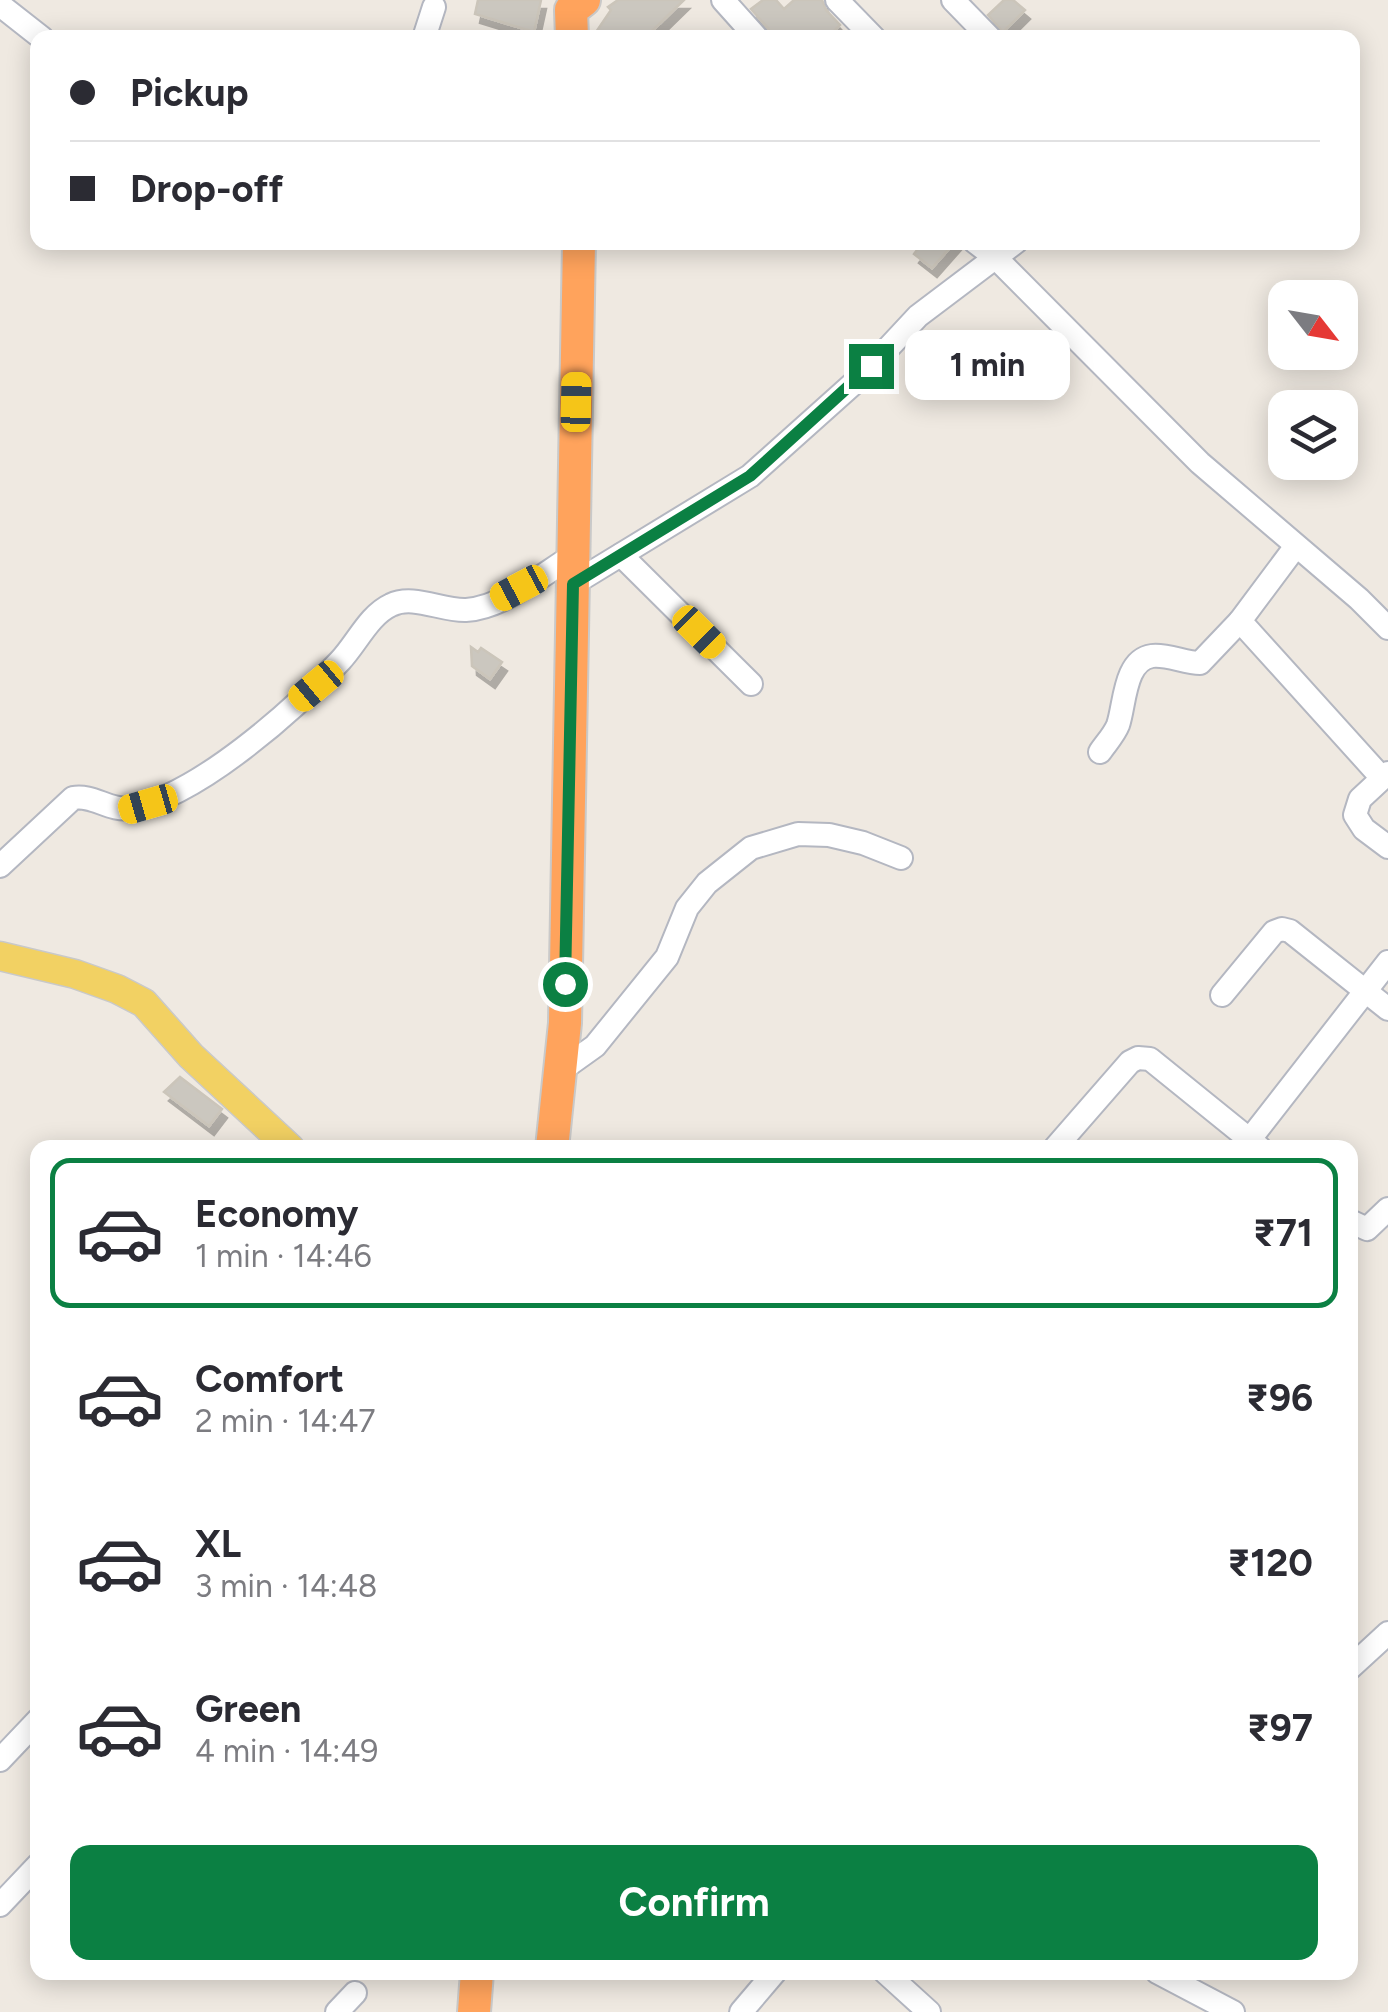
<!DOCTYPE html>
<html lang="en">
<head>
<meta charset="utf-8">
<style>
	body { margin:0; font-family:Figtree,sans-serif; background:#f2f2f3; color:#2b2b33; height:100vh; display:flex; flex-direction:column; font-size:38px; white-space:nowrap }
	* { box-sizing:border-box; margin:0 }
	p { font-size:32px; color:#7c7c81 }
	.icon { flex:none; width:55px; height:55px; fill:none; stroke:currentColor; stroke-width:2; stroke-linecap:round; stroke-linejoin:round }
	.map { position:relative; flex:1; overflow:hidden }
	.panel { position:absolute; left:30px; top:1140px; width:1328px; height:840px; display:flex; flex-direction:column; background:#fff; border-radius:20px; box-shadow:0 5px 25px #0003 }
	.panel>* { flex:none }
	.banner { position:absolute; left:30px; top:30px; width:1330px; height:220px; border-radius:20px; box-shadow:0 5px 25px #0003; display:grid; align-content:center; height:220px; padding:0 40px; background:#fff }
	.needle { width:65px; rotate:121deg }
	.fabs { position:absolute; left:1268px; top:280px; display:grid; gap:20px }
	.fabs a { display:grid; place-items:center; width:90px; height:90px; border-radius:20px; background:#fff; box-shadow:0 5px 25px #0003; font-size:50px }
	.end { position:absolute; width:45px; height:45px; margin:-22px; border:12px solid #0b8043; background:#fff; box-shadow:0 0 0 5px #fff }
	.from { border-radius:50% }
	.bubble { position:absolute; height:70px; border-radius:20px; background:#fff; box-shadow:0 5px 25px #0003; font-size:32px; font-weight:700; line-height:70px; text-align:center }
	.car { position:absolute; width:30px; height:60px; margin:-30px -15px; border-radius:12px; box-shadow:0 0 8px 2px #0007; background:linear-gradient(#f5c518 24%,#345 0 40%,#f5c518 0 76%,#345 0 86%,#f5c518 0) }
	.banner b { display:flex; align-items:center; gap:35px; height:95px; font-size:38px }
	.banner b+b { border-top:2px solid #e1e1e2 }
	.banner i { width:25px; height:25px; background:#2b2b33 }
	ul { padding:18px 0 0; list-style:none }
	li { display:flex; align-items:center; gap:30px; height:150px; margin:0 20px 15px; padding:0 20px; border:5px solid transparent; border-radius:20px }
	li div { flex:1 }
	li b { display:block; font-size:38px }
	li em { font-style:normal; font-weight:700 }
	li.on { border-color:#0b8043 }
	li>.icon { width:90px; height:90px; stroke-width:1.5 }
	.primary-button { display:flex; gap:20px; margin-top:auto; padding:20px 40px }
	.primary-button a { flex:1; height:115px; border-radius:20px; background:#0b8043; color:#fff; font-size:40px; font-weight:700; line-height:115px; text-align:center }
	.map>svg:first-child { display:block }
</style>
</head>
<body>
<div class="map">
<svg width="1388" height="2012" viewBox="0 0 1388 2012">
	<defs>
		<filter id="shadow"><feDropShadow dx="5" dy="9" stdDeviation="0" flood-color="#0004"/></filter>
	</defs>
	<rect width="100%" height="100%" fill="#efe9e1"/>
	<g fill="#cbc7bf" stroke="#cbc5ba" stroke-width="2.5" filter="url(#shadow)">
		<polygon points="478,0 541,0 534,32 475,14"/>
		<polygon points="618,0 684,0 645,38 592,38 611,10 608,7"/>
		<polygon points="763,0 776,0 784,9 794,0 822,0 826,10 840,25 827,38 772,38 768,28 751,9"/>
		<polygon points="1004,0 1013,0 1025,10 1003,32 988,15"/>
		<polygon points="923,242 955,242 932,268 914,254"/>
		<polygon points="471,647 478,652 481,648 502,662 490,679 472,666"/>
		<polygon points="180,1077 222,1109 209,1126 164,1092"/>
	</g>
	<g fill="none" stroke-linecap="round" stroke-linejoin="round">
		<g stroke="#b4b7c1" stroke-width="26">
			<g id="minor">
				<polyline points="723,0 757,38"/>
				<polyline points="837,0 874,38"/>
				<polyline points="953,0 990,38"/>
				<polyline points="0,5 42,38"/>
				<polyline points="424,38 434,7"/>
				<polyline points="975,242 996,258 1200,463 1359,599 1388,628"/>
				<polyline points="1296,546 1240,621 1382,778"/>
				<polyline points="621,555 751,684"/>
				<polyline points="573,584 750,476 864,374 918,316 1016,242"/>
				<path d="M1100 752C1106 743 1114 735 1118 725 1125 705 1124 660 1152 656 1167 654 1185 663 1200 663L1240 621"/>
				<polyline points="1388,773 1360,799 1355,815 1364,829 1388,847"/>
				<path d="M0 866 73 798C93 794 110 812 131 808 198 796 294 710 340 661 357 643 369 615 391 605 413 594 442 611 466 610 503 608 543 574 574 555"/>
				<polyline points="1222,995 1274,932 1282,929 1290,931 1388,1009"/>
				<polyline points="560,1071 595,1046 667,957 687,908 707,883 751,848 798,834 829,835 863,843 901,858"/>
				<polyline points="1250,1139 1388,962"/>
				<polyline points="1055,1148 1130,1062 1138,1058 1150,1059 1260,1148"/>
				<polyline points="1350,1221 1367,1229 1388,1209"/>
				<polyline points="1350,1668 1388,1633"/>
				<polyline points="0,1760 38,1720"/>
				<polyline points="0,1905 38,1865"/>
				<polyline points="885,1972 929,2012"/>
				<polyline points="1157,1972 1233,2012"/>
				<polyline points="337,2012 355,1993"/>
				<polyline points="741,2012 775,1972"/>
			</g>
		</g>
		<g stroke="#c9c9c9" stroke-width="31">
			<polyline id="major" points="0,956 75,974 117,989 144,1003 191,1056 290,1148"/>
		</g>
		<g stroke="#c9c9c9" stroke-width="36">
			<g id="highway">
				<polyline points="572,38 571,10 584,0"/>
				<polyline points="552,1148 565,1023 579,242"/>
				<polyline points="474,2012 477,1972"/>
			</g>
		</g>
		<use href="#minor" stroke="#fff" stroke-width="22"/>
		<use href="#major" stroke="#f2d163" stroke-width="28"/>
		<use href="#highway" stroke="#ffa35c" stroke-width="32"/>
	</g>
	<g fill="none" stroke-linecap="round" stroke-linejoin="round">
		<polyline stroke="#0b8043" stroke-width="12" points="565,984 573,584 750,476 871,366"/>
	</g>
</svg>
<div class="fabs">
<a><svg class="needle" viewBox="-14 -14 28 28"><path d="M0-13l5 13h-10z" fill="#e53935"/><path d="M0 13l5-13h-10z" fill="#7c7c81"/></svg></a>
<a><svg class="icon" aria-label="layers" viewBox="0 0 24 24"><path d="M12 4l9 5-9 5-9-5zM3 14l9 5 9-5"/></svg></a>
</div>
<i class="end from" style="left:565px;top:984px"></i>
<i class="end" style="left:871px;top:366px"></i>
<div class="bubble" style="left:905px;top:330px;width:165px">1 min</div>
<i class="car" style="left:576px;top:402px;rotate:1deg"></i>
<i class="car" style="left:519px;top:588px;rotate:242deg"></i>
<i class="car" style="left:699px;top:632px;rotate:135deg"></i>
<i class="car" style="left:316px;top:686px;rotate:230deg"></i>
<i class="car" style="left:148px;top:804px;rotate:254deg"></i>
<div class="banner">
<b><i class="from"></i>Pickup</b>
<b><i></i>Drop-off</b>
</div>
<section class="panel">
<ul>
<li class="on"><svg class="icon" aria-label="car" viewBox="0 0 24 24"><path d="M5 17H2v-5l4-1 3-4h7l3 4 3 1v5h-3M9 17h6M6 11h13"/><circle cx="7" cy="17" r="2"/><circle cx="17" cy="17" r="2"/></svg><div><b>Economy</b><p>1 min · 14:46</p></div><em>₹71</em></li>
<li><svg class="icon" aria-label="car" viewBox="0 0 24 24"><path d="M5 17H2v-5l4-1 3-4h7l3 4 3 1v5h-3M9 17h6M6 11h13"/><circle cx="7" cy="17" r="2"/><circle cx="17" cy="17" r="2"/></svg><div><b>Comfort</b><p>2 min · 14:47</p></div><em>₹96</em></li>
<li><svg class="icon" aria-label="car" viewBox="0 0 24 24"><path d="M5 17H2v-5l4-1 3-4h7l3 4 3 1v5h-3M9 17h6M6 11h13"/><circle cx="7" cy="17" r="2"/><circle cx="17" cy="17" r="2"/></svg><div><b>XL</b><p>3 min · 14:48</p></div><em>₹120</em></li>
<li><svg class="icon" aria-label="car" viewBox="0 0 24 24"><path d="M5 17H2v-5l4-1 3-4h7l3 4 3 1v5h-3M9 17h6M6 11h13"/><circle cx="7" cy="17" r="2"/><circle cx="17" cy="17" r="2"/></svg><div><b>Green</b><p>4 min · 14:49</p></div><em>₹97</em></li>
</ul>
<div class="primary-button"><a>Confirm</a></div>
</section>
</div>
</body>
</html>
